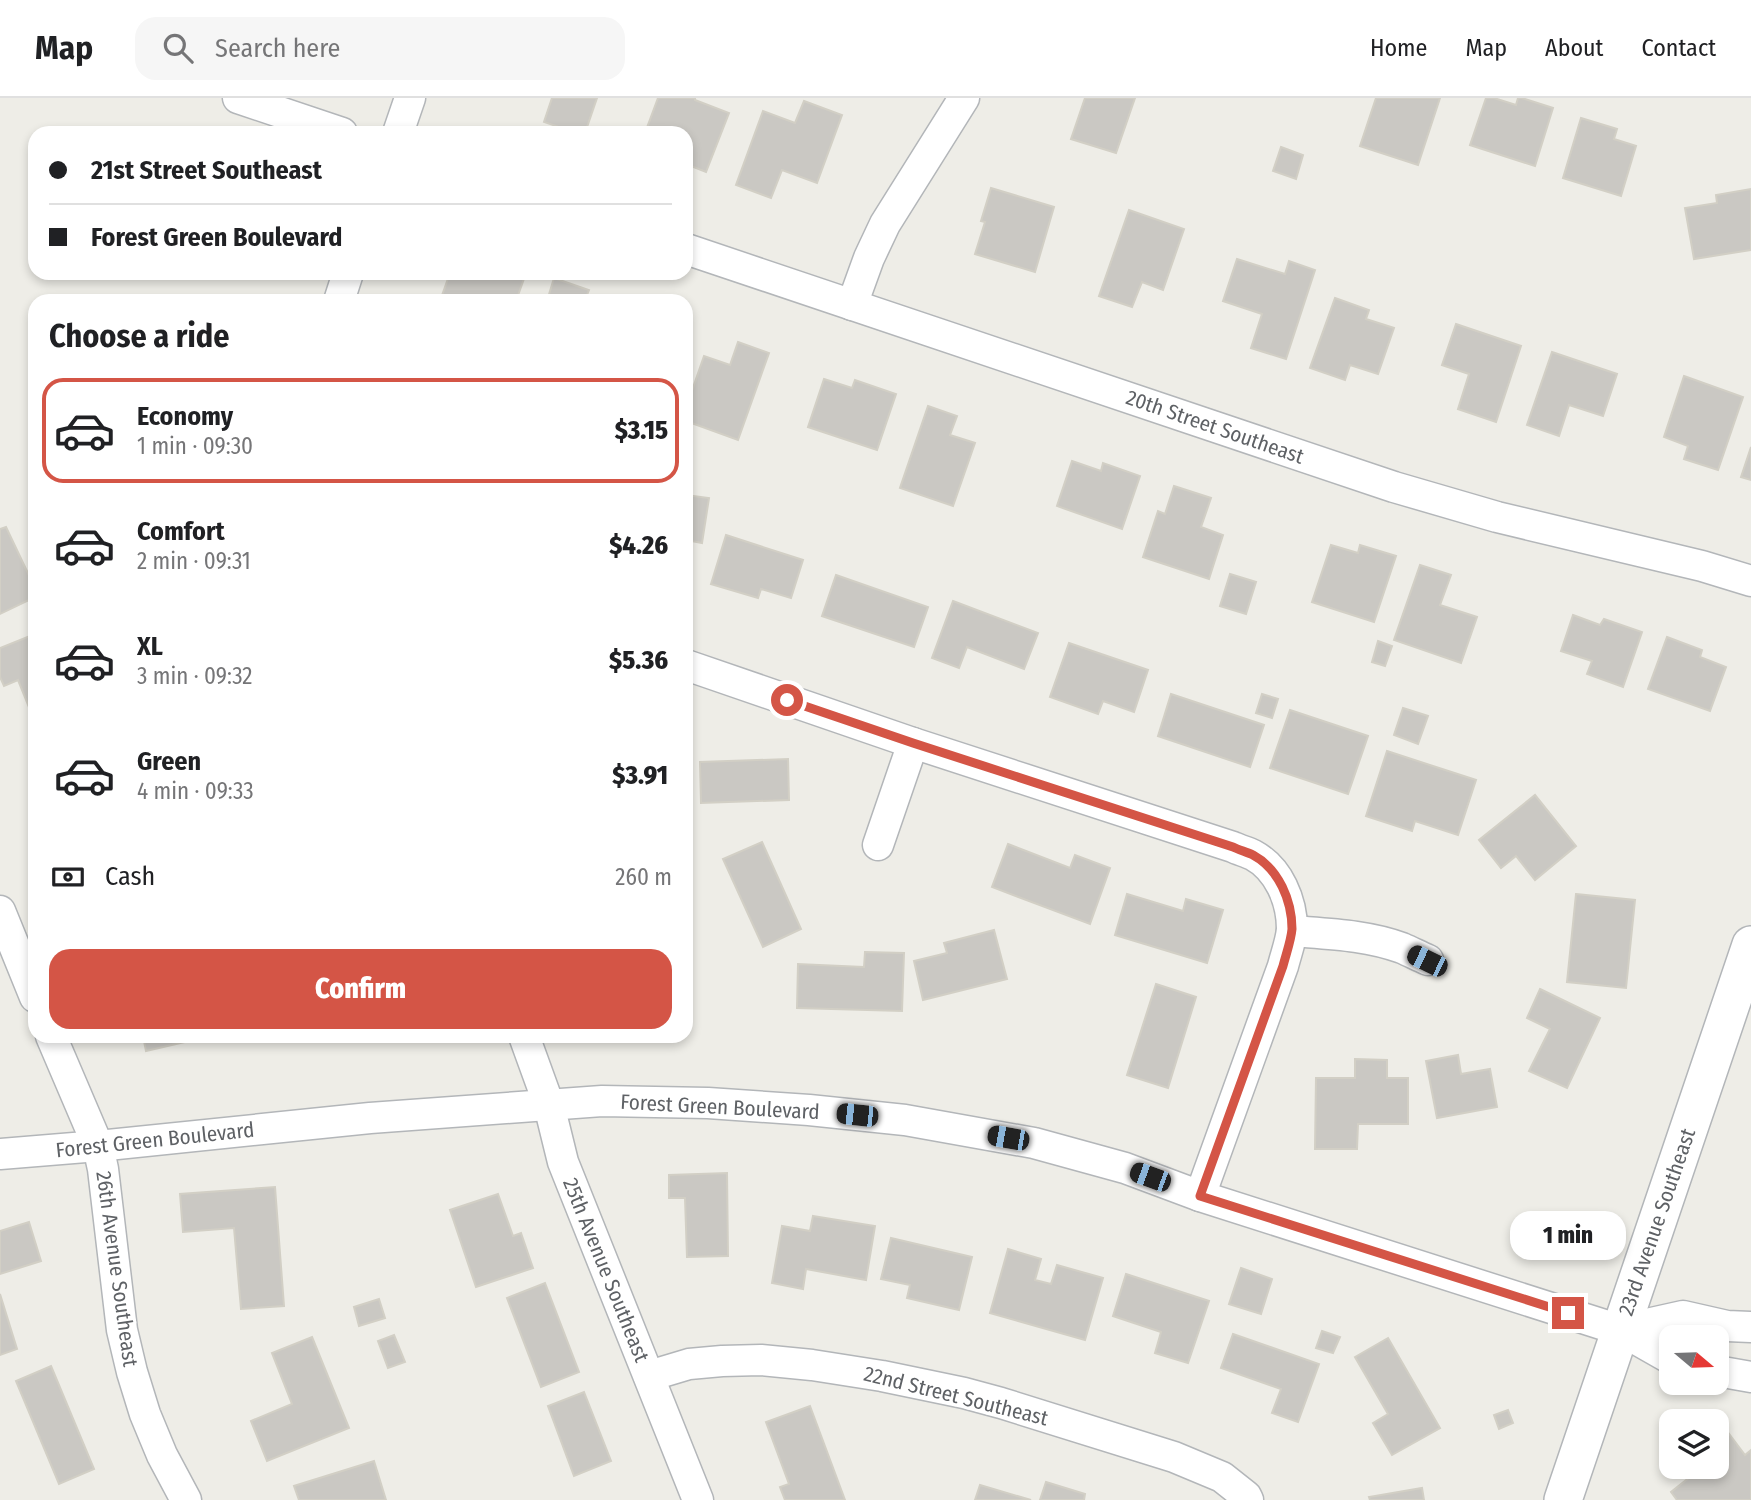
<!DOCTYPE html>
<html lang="en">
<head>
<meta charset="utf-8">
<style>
	body { margin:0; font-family:"Fira Sans Condensed",sans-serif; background:#f6f6f6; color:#202124; height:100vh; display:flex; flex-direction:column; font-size:26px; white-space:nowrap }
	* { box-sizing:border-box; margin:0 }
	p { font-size:23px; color:#757577 }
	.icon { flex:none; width:38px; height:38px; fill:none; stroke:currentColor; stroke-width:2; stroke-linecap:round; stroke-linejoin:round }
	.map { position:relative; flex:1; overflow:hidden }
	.sheet { position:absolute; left:28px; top:196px; width:665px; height:749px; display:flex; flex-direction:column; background:#fff; border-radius:21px; box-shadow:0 4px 10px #0003 }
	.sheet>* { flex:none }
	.hud { position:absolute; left:28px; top:28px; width:665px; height:154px; border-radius:21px; box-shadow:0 4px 10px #0003; display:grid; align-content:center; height:154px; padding:0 21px; background:#fff }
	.needle { width:46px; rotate:109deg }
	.tools { position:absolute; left:1659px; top:1227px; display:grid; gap:14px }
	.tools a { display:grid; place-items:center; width:70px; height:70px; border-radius:14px; background:#fff; box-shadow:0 4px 10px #0003; font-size:35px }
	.end { position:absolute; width:32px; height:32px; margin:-16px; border:9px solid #d45546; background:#fff; box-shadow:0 0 0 4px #fff }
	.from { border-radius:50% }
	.bubble { position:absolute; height:49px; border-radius:21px; background:#fff; box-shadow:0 4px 10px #0003; font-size:23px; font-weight:800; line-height:49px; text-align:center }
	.car { position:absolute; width:21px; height:42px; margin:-21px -10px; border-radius:9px; box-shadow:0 0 5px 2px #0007; background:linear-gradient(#222 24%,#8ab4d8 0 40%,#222 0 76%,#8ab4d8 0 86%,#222 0) }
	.hud b { display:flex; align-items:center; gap:24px; height:66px; font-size:26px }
	.hud b+b { border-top:2px solid #e0e0e0 }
	.hud i { width:18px; height:18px; background:#202124 }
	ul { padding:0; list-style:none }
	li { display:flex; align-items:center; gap:21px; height:105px; margin:0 14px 10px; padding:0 7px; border:4px solid transparent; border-radius:21px }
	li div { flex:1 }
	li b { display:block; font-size:26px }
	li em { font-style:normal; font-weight:800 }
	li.current { border-color:#d45546 }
	li>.icon { width:63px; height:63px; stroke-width:1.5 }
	h2 { padding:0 21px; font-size:32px; line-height:84px }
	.pay { display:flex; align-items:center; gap:18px; height:77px; padding:0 21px; font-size:26px }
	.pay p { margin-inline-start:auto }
	.primary-button { display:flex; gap:14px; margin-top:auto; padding:14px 21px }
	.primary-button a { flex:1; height:80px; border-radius:21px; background:#d45546; color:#fff; font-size:28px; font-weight:800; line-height:80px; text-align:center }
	header { display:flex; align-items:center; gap:42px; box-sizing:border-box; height:98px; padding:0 35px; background:#fff; border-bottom:2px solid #e0e0e0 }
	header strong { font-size:33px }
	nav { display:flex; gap:38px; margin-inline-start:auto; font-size:24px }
	.search { width:490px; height:63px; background:#f6f6f6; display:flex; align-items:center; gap:18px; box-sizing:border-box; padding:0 24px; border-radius:21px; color:#757577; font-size:26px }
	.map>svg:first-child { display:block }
</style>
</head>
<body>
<header>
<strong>Map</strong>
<div class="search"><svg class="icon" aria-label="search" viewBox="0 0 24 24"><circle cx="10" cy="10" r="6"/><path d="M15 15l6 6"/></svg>Search here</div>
<nav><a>Home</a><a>Map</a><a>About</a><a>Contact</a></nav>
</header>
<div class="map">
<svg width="1751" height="1402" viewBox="0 0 1751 1402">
	<rect width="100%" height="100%" fill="#eeede7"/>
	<g fill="#cac8c3" stroke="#d2cfc5" stroke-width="2">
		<polygon points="552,0 597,0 585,35 576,35 544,24"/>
		<polygon points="658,0 695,0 695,2 729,15 706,74 686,66 686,35 645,35"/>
		<polygon points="1085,0 1135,0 1116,55 1071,41"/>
		<polygon points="1376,0 1440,0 1418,67 1360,48"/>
		<polygon points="1486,0 1494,0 1516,7 1518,0 1522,0 1553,10 1535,68 1470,47"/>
		<polygon points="804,3 842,17 817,85 782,72 771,100 736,87 763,13 795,25"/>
		<polygon points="1581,20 1617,31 1614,41 1636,48 1621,98 1563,80"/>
		<polygon points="1281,49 1303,57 1296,81 1273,73"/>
		<polygon points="991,90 1054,109 1035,174 975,156 985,124 981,123"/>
		<polygon points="1751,91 1751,152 1694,161 1685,110 1717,105 1716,97"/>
		<polygon points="1129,112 1184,131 1163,192 1142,184 1132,209 1099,198"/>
		<polygon points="1237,161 1285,176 1289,163 1315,172 1286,261 1251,250 1262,216 1223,203"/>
		<polygon points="450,175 526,175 516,203 440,203"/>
		<polygon points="554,180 589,192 585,202 587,203 547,203"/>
		<polygon points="1335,200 1369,212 1366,221 1394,230 1378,276 1350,267 1345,282 1310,270"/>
		<polygon points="1456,226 1521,248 1496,324 1458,311 1469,276 1442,267"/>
		<polygon points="738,244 769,255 738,342 686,323 686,310 704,258 730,267"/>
		<polygon points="1552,254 1617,276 1603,318 1569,307 1559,338 1527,327"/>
		<polygon points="1684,278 1743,299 1718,372 1684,361 1688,348 1664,339"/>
		<polygon points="824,281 852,290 855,282 896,296 877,352 808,329"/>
		<polygon points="928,308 957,318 950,337 975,345 953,408 900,390"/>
		<polygon points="1751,349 1751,382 1741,379"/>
		<polygon points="1072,363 1101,373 1103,365 1140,378 1122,431 1057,408"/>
		<polygon points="1174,388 1211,400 1201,429 1223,437 1209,481 1143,459 1158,413 1165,416"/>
		<polygon points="686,397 709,400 702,445 686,442"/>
		<polygon points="6,429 35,490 35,499 0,516 0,431"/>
		<polygon points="726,437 803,462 791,500 761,491 758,500 711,486"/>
		<polygon points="1331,447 1358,455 1360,447 1396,458 1374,524 1312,504"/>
		<polygon points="1420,467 1451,477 1440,507 1477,519 1461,565 1394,542"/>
		<polygon points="1230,476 1256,484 1246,516 1220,508"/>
		<polygon points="836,477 928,509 914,549 822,518"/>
		<polygon points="953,503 1038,535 1024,571 967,549 959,570 932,560"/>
		<polygon points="1573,517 1600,527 1604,521 1642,534 1623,589 1587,576 1592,563 1561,553"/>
		<polygon points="35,536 35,624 18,582 4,588 0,579 0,550"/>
		<polygon points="1667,539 1702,552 1700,559 1726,569 1710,613 1648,591"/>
		<polygon points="1378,543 1392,548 1385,568 1372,564"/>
		<polygon points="1069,545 1148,572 1134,614 1103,603 1098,616 1050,599"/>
		<polygon points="1171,596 1264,627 1250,669 1158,638"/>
		<polygon points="1262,596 1278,601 1272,620 1256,615"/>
		<polygon points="1403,610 1428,618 1418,646 1394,637"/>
		<polygon points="1290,612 1368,638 1348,696 1270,670"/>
		<polygon points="1387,653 1476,682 1458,737 1415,723 1412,733 1366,718"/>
		<polygon points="788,661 789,702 701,705 700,664"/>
		<polygon points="1535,697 1576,748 1535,782 1516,758 1501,770 1479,742"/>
		<polygon points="762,744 801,831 763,849 723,761"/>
		<polygon points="1008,746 1070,770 1075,757 1110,770 1090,826 992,789"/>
		<polygon points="1127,796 1183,813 1186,801 1223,812 1207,865 1115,837"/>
		<polygon points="1576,796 1635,802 1626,890 1567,884"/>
		<polygon points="994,832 1007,881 923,902 914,863 947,855 944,845"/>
		<polygon points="865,854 904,855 902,913 797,910 798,866 864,869"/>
		<polygon points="1156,886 1196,899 1168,990 1127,977"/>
		<polygon points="1540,891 1600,920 1567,990 1529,973 1550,931 1527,920"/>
		<polygon points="143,938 187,938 189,943 146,953"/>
		<polygon points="1458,957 1461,976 1490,971 1497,1009 1437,1020 1426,963"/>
		<polygon points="1355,961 1387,962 1387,980 1408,980 1408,1026 1358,1026 1357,1051 1315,1051 1316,980 1355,980"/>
		<polygon points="727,1075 728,1158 687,1159 685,1100 669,1100 669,1077"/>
		<polygon points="275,1089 284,1208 241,1211 234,1130 183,1134 180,1096"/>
		<polygon points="498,1096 513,1138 521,1135 533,1170 476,1189 450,1112"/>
		<polygon points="813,1118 875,1128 866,1182 806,1171 803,1191 772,1185 782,1128 810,1133"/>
		<polygon points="29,1124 41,1163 0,1176 0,1133"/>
		<polygon points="891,1140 972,1159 959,1212 907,1200 910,1187 881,1181"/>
		<polygon points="1008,1151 1041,1161 1035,1182 1051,1186 1057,1167 1103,1180 1085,1242 990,1215"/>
		<polygon points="1241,1170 1272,1181 1261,1216 1229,1206"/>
		<polygon points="1126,1176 1209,1203 1188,1265 1155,1255 1161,1234 1113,1218"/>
		<polygon points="545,1185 579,1274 541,1289 507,1200"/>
		<polygon points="0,1196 17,1251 0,1257"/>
		<polygon points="379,1201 385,1220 359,1228 354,1209"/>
		<polygon points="1322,1233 1340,1239 1333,1255 1316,1250"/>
		<polygon points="1233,1236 1319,1266 1298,1324 1272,1315 1281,1291 1221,1270"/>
		<polygon points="394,1237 405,1264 388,1270 378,1243"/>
		<polygon points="312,1239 349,1330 267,1363 251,1323 292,1306 272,1255"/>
		<polygon points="1388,1240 1440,1330 1392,1357 1373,1325 1388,1316 1355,1259"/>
		<polygon points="51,1268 94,1371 59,1386 16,1283"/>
		<polygon points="584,1294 611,1363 574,1378 548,1308"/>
		<polygon points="810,1308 845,1402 785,1402 780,1389 789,1386 766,1324"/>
		<polygon points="1508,1312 1513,1325 1499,1331 1494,1317"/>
		<polygon points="1727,1333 1745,1357 1751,1352 1751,1402 1677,1402 1671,1394 1700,1371 1698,1368 1717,1368 1717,1341"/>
		<polygon points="374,1363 386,1402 299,1402 294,1388"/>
		<polygon points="1046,1384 1085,1396 1084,1402 1040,1402"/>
		<polygon points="980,1387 1031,1402 975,1402"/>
		<polygon points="1422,1390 1424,1402 1370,1402 1369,1399"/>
	</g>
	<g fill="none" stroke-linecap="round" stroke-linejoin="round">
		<g stroke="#b3b6b9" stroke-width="33">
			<g id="minor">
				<polyline points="238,0 342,35"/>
				<polyline points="398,35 410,0"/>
				<polyline points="686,151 1394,389 1497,419 1702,468 1751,483"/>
				<polyline points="339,203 348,175"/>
				<polyline points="852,207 869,160 885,126 964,0"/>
				<path d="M686 567 913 645 1233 749C1239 752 1247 754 1253 757 1279 771 1292 803 1292 831 1291 843 1286 856 1283 868L1200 1098"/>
				<polyline points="878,747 913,645"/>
				<polyline points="0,813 35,899"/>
				<path d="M1292 833C1329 836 1367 837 1402 850 1411 854 1419 858 1428 862"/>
				<polyline points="51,938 98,1048 103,1071 122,1232 132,1274 145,1316 162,1357 186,1402"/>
				<polyline points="524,938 549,1007 563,1064 698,1402"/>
				<polyline points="0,1056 98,1048 370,1020 602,1003 708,1005 809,1012 905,1022 1034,1045 1125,1070 1200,1098 1620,1232 1671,1261"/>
				<polyline points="1620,1232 1683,1218 1727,1228 1751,1229"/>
				<polyline points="1717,1273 1751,1279"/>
				<polyline points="649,1278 689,1266 722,1263 761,1262 812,1267 882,1278 964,1295 1001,1305 1174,1359 1222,1379 1246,1398 1248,1402"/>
			</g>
		</g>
		<g stroke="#b3b6b9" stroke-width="40">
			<polyline id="tertiary" points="1563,1402 1751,847"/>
		</g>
		<use href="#minor" stroke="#fff" stroke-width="30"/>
		<use href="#tertiary" stroke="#fff" stroke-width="37"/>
	</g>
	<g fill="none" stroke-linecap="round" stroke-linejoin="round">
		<path stroke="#d45546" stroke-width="9" d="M787 602 913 645 1233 749C1239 752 1247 754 1253 757 1279 771 1292 803 1292 831 1291 843 1286 856 1283 868L1200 1098 1568 1215"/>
	</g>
	<g text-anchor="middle" stroke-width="6" stroke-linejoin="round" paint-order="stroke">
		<g font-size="21" fill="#5e6165" stroke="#fff">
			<text transform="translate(1215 329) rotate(19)" y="7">20th Street Southeast</text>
			<text transform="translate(720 1009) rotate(3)" y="7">Forest Green Boulevard</text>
			<text transform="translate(155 1042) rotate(-6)" y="7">Forest Green Boulevard</text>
			<text transform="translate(1657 1124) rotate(-71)" y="7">23rd Avenue Southeast</text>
			<text transform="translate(117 1171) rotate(82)" y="7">26th Avenue Southeast</text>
			<text transform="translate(606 1172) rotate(68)" y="7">25th Avenue Southeast</text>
			<text transform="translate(956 1298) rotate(14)" y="7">22nd Street Southeast</text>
		</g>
	</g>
</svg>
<div class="tools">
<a><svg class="needle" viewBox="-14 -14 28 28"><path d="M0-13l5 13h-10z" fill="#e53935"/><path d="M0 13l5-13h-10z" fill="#757577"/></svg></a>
<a><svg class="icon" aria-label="layers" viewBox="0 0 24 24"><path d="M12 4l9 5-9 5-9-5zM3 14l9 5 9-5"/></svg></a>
</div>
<i class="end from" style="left:787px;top:602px"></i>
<i class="end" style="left:1568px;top:1215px"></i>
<div class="bubble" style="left:1510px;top:1113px;width:116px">1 min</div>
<i class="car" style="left:1427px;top:863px;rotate:296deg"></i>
<i class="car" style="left:857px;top:1017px;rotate:276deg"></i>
<i class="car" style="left:1008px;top:1040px;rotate:280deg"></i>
<i class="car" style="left:1150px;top:1079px;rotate:290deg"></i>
<div class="hud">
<b><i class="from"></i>21st Street Southeast</b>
<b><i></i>Forest Green Boulevard</b>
</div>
<section class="sheet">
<h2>Choose a ride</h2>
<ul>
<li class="current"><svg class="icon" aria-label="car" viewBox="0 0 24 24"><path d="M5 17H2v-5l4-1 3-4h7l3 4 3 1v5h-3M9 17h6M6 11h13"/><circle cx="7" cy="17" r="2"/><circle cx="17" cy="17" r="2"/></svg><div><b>Economy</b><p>1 min · 09:30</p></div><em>$3.15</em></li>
<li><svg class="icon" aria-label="car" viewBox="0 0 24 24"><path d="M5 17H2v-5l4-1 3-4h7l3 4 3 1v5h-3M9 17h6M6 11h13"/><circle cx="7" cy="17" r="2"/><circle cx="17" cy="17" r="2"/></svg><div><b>Comfort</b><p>2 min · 09:31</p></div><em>$4.26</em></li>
<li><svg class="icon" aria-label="car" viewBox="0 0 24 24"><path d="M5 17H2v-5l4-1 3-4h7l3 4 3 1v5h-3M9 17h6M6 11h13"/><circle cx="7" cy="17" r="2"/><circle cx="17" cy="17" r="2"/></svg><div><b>XL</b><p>3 min · 09:32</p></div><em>$5.36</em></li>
<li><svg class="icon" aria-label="car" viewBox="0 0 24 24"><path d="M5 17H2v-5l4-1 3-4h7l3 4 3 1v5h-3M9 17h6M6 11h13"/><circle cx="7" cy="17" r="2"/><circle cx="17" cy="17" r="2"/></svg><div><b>Green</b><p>4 min · 09:33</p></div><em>$3.91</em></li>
</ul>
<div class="pay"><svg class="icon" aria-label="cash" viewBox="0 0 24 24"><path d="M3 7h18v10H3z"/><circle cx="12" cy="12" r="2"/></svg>Cash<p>260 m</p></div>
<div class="primary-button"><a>Confirm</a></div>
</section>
</div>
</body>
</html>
